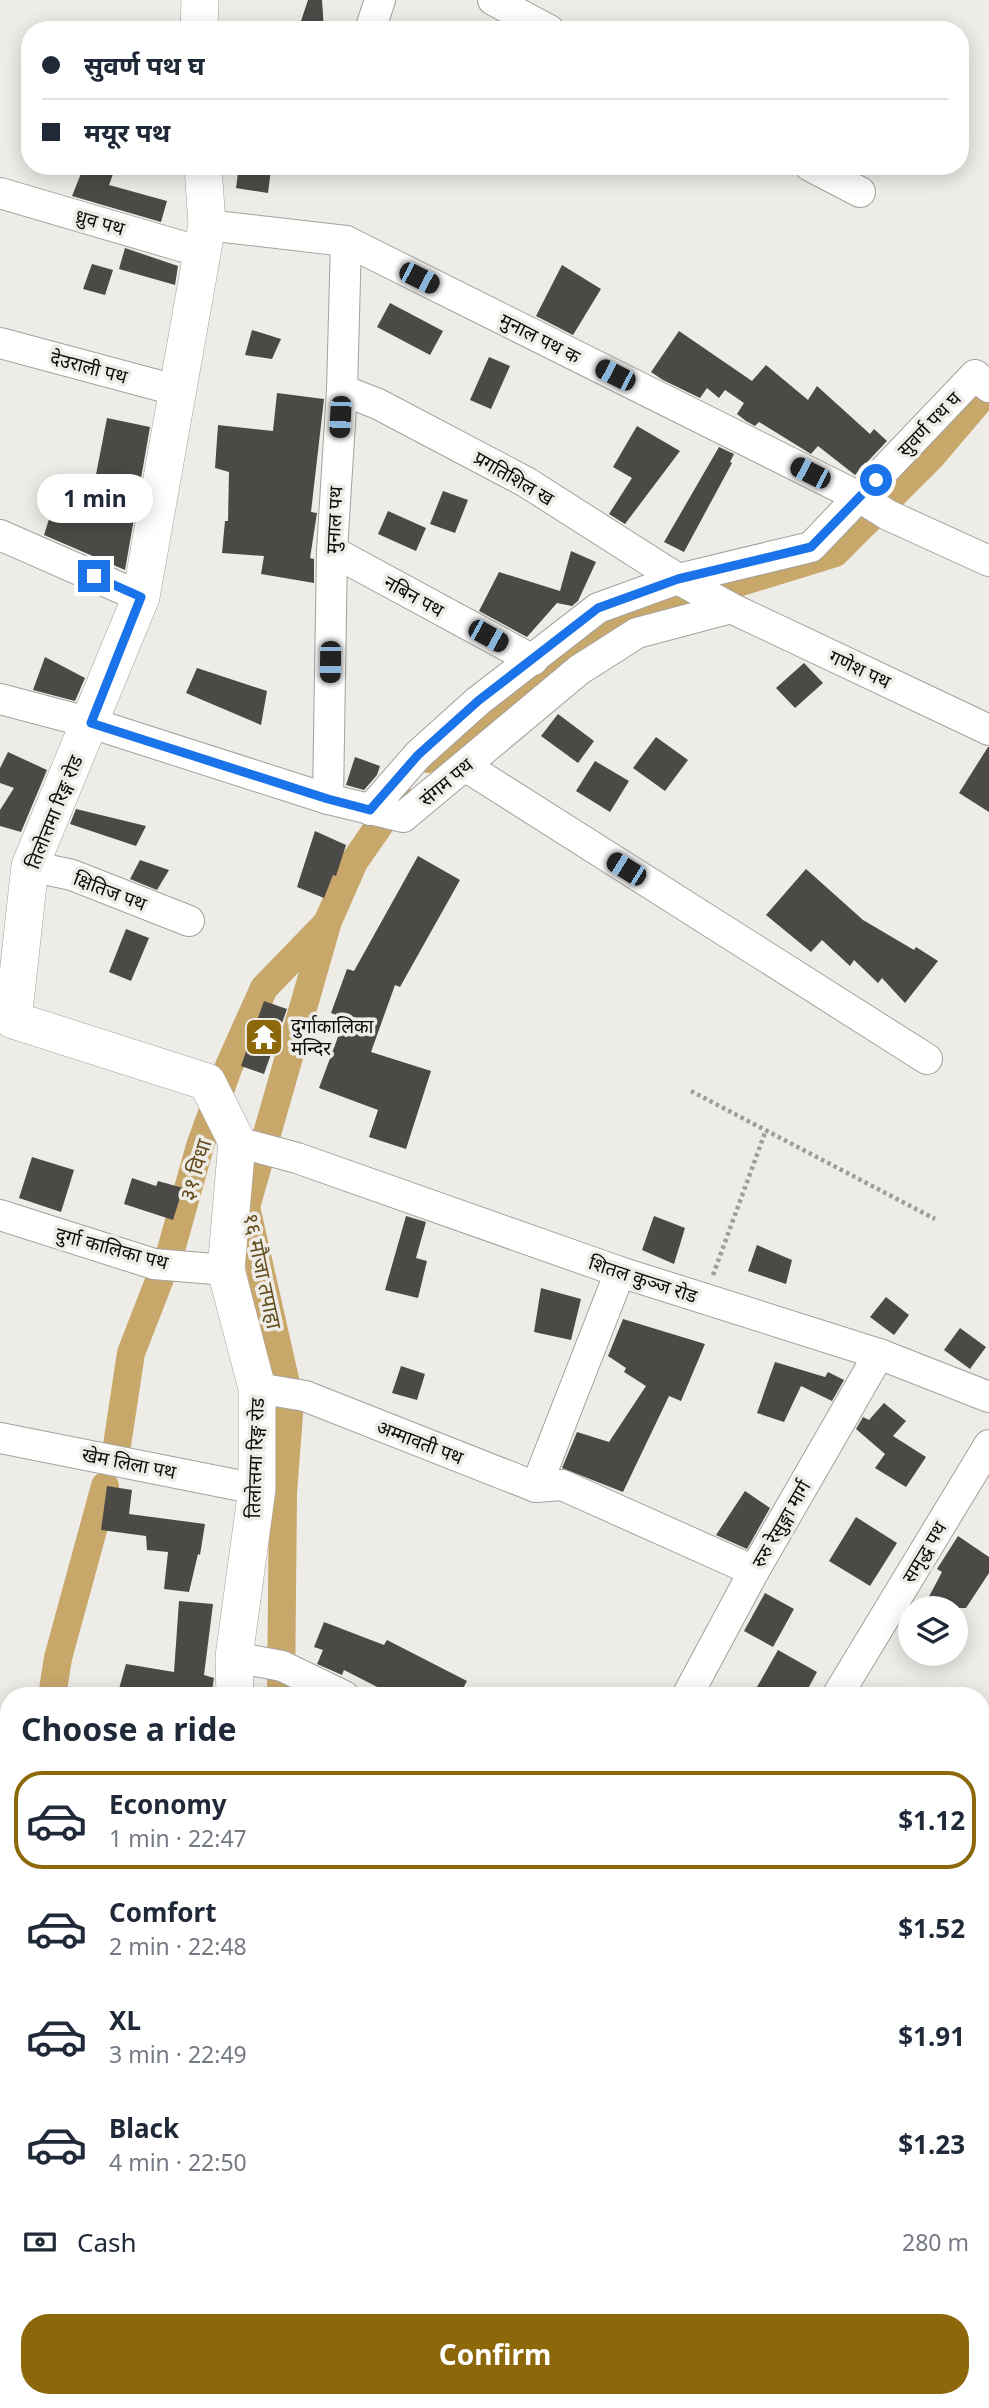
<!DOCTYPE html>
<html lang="en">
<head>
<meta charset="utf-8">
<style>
	body { margin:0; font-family:"Noto Sans","Noto Sans Devanagari",sans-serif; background:#f6f6f7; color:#1f2937; height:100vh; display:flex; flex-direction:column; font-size:26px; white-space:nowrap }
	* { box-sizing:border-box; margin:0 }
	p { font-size:23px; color:#747a83 }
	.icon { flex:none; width:38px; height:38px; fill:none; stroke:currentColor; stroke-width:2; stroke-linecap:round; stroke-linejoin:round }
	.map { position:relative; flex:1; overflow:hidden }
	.details { position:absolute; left:0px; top:1687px; width:990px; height:721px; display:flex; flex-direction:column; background:#fff; border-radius:28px 28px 0 0; box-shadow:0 4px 18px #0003 }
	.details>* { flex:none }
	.banner { position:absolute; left:21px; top:21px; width:948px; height:154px; border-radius:28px; box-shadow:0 4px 18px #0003; display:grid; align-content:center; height:154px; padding:0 21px; background:#fff }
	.fabs { position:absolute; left:898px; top:1596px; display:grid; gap:14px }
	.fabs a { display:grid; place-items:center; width:70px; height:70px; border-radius:50%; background:#fff; box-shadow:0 4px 18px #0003; font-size:35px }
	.end { position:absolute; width:32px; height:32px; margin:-16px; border:9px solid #1a73e8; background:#fff; box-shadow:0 0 0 4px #fff }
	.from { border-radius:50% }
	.bubble { position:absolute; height:49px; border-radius:24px; background:#fff; box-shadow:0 4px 18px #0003; font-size:23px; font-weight:700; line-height:49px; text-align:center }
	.car { position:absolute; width:21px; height:42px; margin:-21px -10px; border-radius:9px; box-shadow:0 0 5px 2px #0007; background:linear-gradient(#222 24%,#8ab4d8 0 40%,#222 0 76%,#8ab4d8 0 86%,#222 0) }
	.banner b { display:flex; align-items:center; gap:24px; height:66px; font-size:26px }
	.banner b+b { border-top:2px solid #e0e1e3 }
	.banner i { width:18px; height:18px; background:#1f2937 }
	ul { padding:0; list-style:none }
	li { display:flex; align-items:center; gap:21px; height:98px; margin:0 14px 10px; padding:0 7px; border:4px solid transparent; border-radius:28px }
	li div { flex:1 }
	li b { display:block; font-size:26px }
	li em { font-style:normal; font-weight:700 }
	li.selected { border-color:#8d680b }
	li>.icon { width:63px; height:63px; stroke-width:1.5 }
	h2 { padding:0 21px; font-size:32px; line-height:84px }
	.pay { display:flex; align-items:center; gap:18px; height:77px; padding:0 21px; font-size:26px }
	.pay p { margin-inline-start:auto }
	.cta { display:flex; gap:14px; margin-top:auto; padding:14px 21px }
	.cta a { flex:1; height:80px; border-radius:28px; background:#8d680b; color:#fff; font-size:28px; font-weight:700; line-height:80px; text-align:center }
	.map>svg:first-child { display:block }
</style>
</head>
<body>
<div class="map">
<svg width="989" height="2408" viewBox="0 0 989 2408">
	<rect width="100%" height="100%" fill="#eeece7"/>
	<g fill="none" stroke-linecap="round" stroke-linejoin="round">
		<g stroke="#c8a76b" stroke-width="28">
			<polyline points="428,759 628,617 835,553 932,456 989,389"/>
			<polyline points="117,1445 131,1353 171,1250 200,1146 229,1066 264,988 326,924"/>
			<polyline points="52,1696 58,1658 105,1486"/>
			<polyline points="281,1696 283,1493 290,1401 246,1207 328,921 354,862 399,797"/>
			<polyline points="982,1830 989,1817"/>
			<polyline points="23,2408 26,2399"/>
		</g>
	</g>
	<g fill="#4c4a46">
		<polygon points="308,0 322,0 324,30 298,30"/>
		<polygon points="84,166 116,166 109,185 167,201 161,222 72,196"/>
		<polygon points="239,166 271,169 268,193 236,188"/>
		<polygon points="125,248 178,266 175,285 119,269"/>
		<polygon points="92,264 113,270 105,295 83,289"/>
		<polygon points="562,265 601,289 573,335 536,316"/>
		<polygon points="390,303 443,331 430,355 377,327"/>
		<polygon points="252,330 281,339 272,359 245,355"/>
		<polygon points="679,331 752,381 766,365 808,400 817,386 870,434 874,429 887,441 855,475 818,446 811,454 759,422 755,426 746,421 737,414 744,403 725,390 719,398 707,388 700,398 663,380 651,372"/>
		<polygon points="489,357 510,366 491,409 470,400"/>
		<polygon points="277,393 324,399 311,512 317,513 310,558 314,559 314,583 261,574 264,556 222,553 225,521 228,521 229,472 215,468 218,425 273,431"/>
		<polygon points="107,418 150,427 125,570 44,535 61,481 93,490"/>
		<polygon points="637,426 680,451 625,524 609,514 632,478 613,467"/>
		<polygon points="719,447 734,454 730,462 732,463 684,552 664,542"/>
		<polygon points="443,491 468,500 455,533 430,524"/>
		<polygon points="388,511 426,528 416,551 378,534"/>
		<polygon points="571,551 596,562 578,601 572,606 557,603 527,637 479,611 499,572 560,591"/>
		<polygon points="45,657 85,678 75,701 33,690"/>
		<polygon points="804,663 823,683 795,708 776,688"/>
		<polygon points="197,668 267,691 261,725 186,693"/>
		<polygon points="558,714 594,741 578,763 541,736"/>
		<polygon points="656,737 688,760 665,791 633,768"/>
		<polygon points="988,747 989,747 989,812 959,793"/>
		<polygon points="8,752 47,770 21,832 0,826 0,810 14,788 0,783 0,768"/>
		<polygon points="355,757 380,766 377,775 364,790 346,785"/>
		<polygon points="595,761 629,781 610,812 576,791"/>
		<polygon points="76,809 146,826 136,846 70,824"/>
		<polygon points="315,831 346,845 336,876 333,875 324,898 297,887"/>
		<polygon points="418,856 460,880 400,987 395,985 371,1052 431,1071 406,1149 369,1137 378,1110 319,1088 345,1018 331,1013 347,969 354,971"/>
		<polygon points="140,860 169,870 157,890 130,879"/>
		<polygon points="806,869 863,920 914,950 916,947 938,961 905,1003 882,978 878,983 854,960 850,966 822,940 811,952 766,915"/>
		<polygon points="126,929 149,938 131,981 109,972"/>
		<polygon points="264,1001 287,1009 264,1074 241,1066"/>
		<polygon points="32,1157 74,1170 61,1212 19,1198"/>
		<polygon points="132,1178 156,1186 158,1181 183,1188 173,1220 124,1204"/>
		<polygon points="406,1216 426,1222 416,1258 427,1261 418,1298 385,1290"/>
		<polygon points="654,1216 685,1228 674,1264 642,1250"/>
		<polygon points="757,1245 792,1260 786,1284 748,1271"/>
		<polygon points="541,1288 581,1299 571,1340 534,1332"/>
		<polygon points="886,1297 909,1315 894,1335 870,1317"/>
		<polygon points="623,1319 705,1344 681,1401 669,1396 623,1492 562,1468 577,1432 609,1442 646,1386 624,1372 626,1368 608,1356"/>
		<polygon points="960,1328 986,1347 970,1369 944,1350"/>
		<polygon points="775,1362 825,1377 828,1372 844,1380 832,1401 801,1386 784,1422 757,1413"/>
		<polygon points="401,1366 425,1374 417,1400 392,1393"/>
		<polygon points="884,1403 906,1421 893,1436 926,1457 906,1487 875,1468 885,1454 856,1429 863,1417 869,1420"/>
		<polygon points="107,1486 132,1490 129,1514 205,1524 200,1555 198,1554 189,1592 164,1589 168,1552 147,1550 146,1536 101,1530"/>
		<polygon points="745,1491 770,1508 747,1549 716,1535"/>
		<polygon points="856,1517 897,1543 870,1586 829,1561"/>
		<polygon points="958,1536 989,1557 989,1573 966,1608 923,1608 942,1572 937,1569"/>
		<polygon points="765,1593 794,1609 773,1647 744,1631"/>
		<polygon points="179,1601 213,1604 204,1675 214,1678 211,1696 117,1696 126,1664 174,1672"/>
		<polygon points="324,1622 384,1645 387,1640 467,1681 459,1696 395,1696 344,1670 342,1675 317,1664 323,1650 314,1647"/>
		<polygon points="778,1650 817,1672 804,1696 773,1696 757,1687"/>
	</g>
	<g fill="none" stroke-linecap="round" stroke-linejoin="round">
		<g stroke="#a4a19c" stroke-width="32">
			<g id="minor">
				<polyline points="493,0 549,30"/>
				<polyline points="370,30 380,0"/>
				<polyline points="810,166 860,192"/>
				<polyline points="0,193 201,252"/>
				<polyline points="207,225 346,241 861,498 888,515 989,561"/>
				<polyline points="0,343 179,391"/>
				<polyline points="342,390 378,404 526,482 678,579 731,608 989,730"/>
				<polyline points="0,535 141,597"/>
				<polyline points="332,551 533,660"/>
				<polyline points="0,699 91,723 328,799 403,817 579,670 637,633 731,608"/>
				<polyline points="465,766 927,1059"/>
				<polyline points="328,799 332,551 342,390 346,241"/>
				<polyline points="370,810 418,755 478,701 598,608 678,579 811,547 975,375 989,387"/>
				<polyline points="30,866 72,875 189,921"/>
				<polyline points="237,1142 297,1158 620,1272 879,1354 989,1397"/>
				<polyline points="0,1215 154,1264 226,1270"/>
				<polyline points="257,1388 305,1396 536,1487 562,1485 754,1571"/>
				<polyline points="0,1438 257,1489"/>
				<polyline points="536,1487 620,1272"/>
				<polyline points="234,1657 282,1666 344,1696"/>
				<polyline points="687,1696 754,1571 879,1354"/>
				<polyline points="837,1696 989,1445"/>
				<polyline points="0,1751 9,1754"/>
				<polyline points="0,1873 9,1877"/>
				<polyline points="0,1953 9,1957"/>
				<polyline points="0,2132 9,2135"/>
				<polyline points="0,2312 9,2316"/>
				<polyline points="982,2373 989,2377"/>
				<polyline points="121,2399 138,2408"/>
				<polyline points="460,2408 465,2399"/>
				<polyline points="749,2408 753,2399"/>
			</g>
		</g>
		<g stroke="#a4a19c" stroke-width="38">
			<g id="tertiary">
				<polyline points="199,30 200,0"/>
				<polyline points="203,166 207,225 141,597 30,866 13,1020 207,1082 237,1142 226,1270 257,1388 257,1489 234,1657 235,1696"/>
				<polyline points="0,2365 9,2345"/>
			</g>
		</g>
		<g stroke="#9e9d99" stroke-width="4.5" stroke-dasharray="3.5 3.5" stroke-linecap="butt">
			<polyline points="691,1091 935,1219"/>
			<polyline points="713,1275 766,1130"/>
			<polyline points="42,2408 44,2399"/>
		</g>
		<use href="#minor" stroke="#fff" stroke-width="30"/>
		<use href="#tertiary" stroke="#fff" stroke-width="37"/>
	</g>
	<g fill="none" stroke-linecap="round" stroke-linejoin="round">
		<polyline stroke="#1a73e8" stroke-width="9" points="94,576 141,597 91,723 328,799 370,810 418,755 478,701 598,608 678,579 811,547 876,480"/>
	</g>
	<defs>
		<g id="temple-square" transform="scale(2.0125)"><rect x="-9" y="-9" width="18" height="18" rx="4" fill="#8d680b" stroke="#eeece7"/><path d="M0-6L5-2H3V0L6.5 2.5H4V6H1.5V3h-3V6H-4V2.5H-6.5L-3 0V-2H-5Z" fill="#fff"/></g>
	</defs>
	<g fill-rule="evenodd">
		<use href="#temple-square" x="264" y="1037"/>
	</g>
	<g text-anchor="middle" stroke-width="7" stroke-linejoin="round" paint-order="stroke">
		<g font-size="19" fill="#0d0c0a" stroke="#eeece7">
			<text transform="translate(100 222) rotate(16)" y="7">ध्रुव पथ</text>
			<text transform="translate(540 338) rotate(27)" y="7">मुनाल पथ क</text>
			<text transform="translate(89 367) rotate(15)" y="7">देउराली पथ</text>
			<text transform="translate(929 424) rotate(-46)" y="7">सुवर्ण पथ घ</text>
			<text transform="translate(514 478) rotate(30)" y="7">प्रगतिशिल ख</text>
			<text transform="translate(334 520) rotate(-87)" y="7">मुनाल पथ</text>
			<text transform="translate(414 596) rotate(29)" y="7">नबिन पथ</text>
			<text transform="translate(860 669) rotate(25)" y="7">गणेश पथ</text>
			<text transform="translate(446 782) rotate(-40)" y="7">संगम पथ</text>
			<text transform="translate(54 812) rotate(-68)" y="7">तिलोत्तमा रिङ्ग रोड</text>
			<text transform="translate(110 891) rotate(21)" y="7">क्षितिज पथ</text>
			<text transform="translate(112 1248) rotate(15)" y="7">दुर्गा कालिका पथ</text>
			<text transform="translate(643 1279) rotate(18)" y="7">शितल कुञ्ज रोड</text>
			<text transform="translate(420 1442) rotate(21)" y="7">अम्मावती पथ</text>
			<text transform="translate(255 1458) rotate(-88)" y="7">तिलोत्तमा रिङ्ग रोड</text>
			<text transform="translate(129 1463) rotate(11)" y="7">खेम लिला पथ</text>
			<text transform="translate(781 1524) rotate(-60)" y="7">रुरु रेसुङ्गा मार्ग</text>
			<text transform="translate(924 1552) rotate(-59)" y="7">समृद्ध पथ</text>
		</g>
		<g font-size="19" fill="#0d0c0a" stroke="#eeece7" text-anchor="start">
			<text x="291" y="1033">दुर्गाकालिका<tspan x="291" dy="22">मन्दिर</tspan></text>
		</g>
		<g font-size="21" font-style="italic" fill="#614a1b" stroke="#eeece7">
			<text transform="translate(196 1170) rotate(-73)" y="7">३१ विधा</text>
			<text transform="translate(262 1271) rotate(78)" y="7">१६ मौजा तपाहा</text>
		</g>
	</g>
</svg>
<div class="fabs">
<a><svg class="icon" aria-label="layers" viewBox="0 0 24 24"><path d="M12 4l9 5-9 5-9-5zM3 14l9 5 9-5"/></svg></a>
</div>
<i class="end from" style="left:876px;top:480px"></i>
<i class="end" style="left:94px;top:576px"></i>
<div class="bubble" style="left:37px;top:474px;width:116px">1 min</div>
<i class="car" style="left:419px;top:278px;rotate:117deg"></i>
<i class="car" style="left:615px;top:375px;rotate:297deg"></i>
<i class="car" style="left:340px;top:417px;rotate:183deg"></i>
<i class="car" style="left:810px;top:473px;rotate:297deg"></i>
<i class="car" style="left:488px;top:636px;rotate:119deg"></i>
<i class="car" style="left:330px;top:662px;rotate:181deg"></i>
<i class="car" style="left:626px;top:869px;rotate:302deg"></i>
<div class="banner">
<b><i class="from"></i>सुवर्ण पथ घ</b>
<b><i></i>मयूर पथ</b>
</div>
<section class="details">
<h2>Choose a ride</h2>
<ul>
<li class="selected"><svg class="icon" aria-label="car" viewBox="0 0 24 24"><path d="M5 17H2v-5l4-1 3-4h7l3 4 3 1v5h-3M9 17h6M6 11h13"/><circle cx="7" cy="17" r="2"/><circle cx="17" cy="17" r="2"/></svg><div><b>Economy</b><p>1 min · 22:47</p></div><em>$1.12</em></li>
<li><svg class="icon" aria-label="car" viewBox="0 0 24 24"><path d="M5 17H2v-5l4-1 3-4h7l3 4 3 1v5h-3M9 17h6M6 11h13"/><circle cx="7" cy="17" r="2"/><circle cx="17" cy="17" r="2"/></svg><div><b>Comfort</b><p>2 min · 22:48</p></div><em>$1.52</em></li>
<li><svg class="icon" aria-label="car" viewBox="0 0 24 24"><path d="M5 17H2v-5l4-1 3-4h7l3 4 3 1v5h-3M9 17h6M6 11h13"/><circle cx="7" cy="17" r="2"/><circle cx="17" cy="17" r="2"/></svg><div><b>XL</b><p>3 min · 22:49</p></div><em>$1.91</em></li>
<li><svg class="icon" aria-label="car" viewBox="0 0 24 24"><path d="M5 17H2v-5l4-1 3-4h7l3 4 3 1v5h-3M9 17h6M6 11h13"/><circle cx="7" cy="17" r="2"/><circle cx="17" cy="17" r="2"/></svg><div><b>Black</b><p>4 min · 22:50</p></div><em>$1.23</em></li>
</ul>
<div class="pay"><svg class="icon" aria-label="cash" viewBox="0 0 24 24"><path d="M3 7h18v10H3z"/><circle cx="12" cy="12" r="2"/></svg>Cash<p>280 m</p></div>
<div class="cta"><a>Confirm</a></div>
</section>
</div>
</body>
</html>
